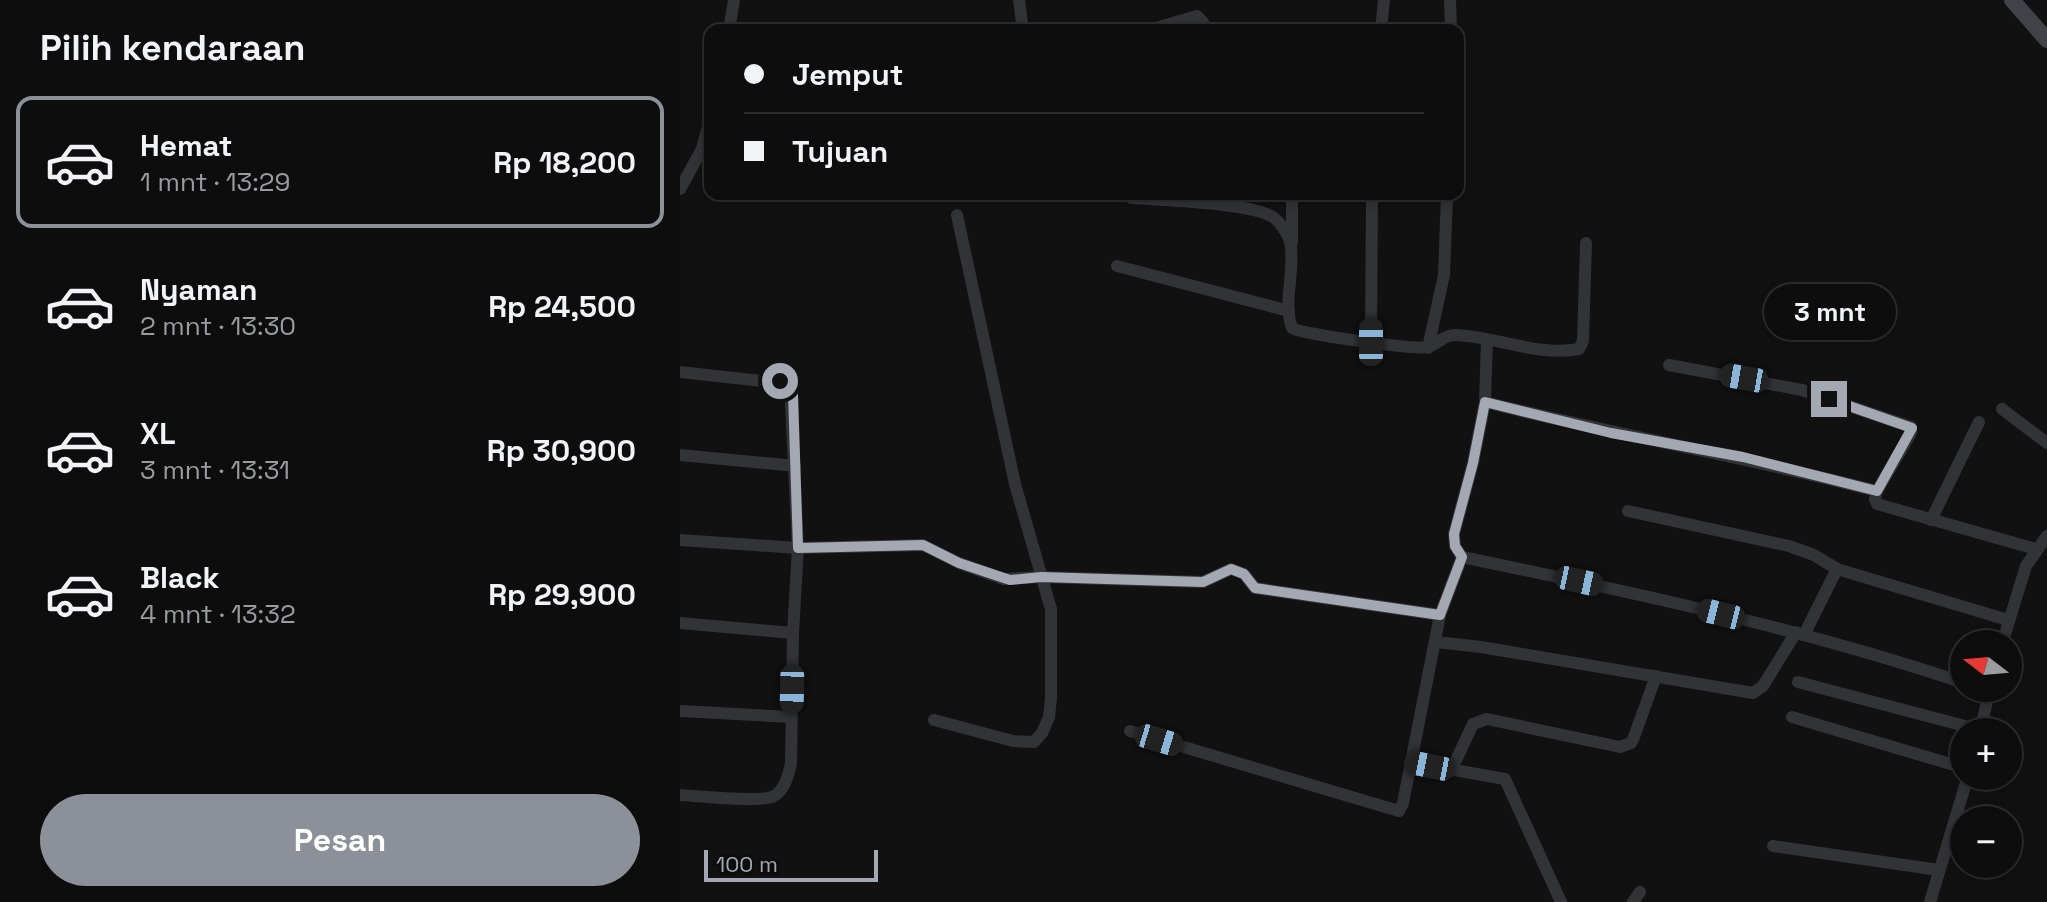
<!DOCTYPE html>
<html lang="id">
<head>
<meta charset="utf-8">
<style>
	body { margin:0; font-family:"Space Grotesk",sans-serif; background:#1b1b1c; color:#f1f3f6; height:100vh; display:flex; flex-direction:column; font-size:30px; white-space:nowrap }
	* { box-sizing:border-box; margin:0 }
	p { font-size:26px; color:#9a9c9e }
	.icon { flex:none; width:44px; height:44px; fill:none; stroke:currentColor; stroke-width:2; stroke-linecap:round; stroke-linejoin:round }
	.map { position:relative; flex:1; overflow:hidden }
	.drawer { display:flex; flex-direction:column; background:#0d0d0e; width:680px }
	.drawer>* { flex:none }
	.hud { position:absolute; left:24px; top:24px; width:760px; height:176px; border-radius:16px; box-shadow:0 4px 12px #0003,0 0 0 2px #2d2d2e; display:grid; align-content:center; height:176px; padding:0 40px; background:#0d0d0e }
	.needle { width:52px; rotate:286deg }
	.tools { position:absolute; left:1270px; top:630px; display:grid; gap:16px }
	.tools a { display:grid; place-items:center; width:72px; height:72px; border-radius:50%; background:#0d0d0e; box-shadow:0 4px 12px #0003,0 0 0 2px #2d2d2e; font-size:40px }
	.scale { position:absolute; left:24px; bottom:20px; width:174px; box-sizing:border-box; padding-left:8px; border:4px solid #a3a8b2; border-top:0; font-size:22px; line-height:28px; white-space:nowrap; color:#a3a8b2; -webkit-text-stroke:6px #0c0c0d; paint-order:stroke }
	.end { position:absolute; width:36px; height:36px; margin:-18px; border:10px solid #a3a8b2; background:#111; box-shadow:0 0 0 4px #111 }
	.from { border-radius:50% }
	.bubble { position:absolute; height:56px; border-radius:28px; background:#0d0d0e; box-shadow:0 4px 12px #0003,0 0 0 2px #2d2d2e; font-size:26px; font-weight:700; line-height:56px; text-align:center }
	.car { position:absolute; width:24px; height:48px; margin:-24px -12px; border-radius:10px; box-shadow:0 0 6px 2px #0007; background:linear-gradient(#222 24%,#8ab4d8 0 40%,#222 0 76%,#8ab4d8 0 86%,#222 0) }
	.hud b { display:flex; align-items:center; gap:28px; height:76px; font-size:30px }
	.hud b+b { border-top:2px solid #2d2d2e }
	.hud i { width:20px; height:20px; background:#f1f3f6 }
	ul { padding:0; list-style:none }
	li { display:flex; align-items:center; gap:24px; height:132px; margin:0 16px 12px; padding:0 24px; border:4px solid transparent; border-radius:16px }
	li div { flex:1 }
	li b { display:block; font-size:30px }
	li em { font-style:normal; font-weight:700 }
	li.current { border-color:#8c9099 }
	li>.icon { width:72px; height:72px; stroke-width:1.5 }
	h2 { padding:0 40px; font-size:36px; line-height:96px }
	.primary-button { display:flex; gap:16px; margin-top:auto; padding:16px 40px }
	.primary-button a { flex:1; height:92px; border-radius:48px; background:#8c9099; color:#fff; font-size:32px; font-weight:700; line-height:92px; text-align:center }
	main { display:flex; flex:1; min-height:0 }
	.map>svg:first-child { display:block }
</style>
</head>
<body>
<main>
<section class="drawer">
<h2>Pilih kendaraan</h2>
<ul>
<li class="current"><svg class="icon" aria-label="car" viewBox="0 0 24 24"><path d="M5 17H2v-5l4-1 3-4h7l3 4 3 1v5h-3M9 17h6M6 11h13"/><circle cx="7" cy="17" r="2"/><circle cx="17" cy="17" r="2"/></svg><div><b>Hemat</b><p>1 mnt · 13:29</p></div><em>Rp 18,200</em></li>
<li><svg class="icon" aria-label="car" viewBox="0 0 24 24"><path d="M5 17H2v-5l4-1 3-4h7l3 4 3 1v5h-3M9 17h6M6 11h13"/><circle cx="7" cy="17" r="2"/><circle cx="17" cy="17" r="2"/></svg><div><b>Nyaman</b><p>2 mnt · 13:30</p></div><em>Rp 24,500</em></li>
<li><svg class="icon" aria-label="car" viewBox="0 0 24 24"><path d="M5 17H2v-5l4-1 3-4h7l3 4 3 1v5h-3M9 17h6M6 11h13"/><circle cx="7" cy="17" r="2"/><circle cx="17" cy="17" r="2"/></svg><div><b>XL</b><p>3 mnt · 13:31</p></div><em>Rp 30,900</em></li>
<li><svg class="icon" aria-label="car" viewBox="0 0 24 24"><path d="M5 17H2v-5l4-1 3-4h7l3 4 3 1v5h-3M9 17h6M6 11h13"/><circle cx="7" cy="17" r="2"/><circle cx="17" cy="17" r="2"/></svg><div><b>Black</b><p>4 mnt · 13:32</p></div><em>Rp 29,900</em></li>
</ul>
<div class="primary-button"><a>Pesan</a></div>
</section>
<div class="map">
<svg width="1367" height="902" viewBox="0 0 1367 902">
	<rect width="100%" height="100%" fill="#111112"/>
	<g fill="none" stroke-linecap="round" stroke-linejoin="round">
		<g stroke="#323337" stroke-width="12">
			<polyline points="339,0 343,30"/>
			<polyline points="770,0 771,30"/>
			<polyline points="49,30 54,0"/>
			<polyline points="469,30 517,16 523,22 525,30"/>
			<polyline points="701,30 704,0"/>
			<polyline points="0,189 22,149 30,119"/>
			<path d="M448 194 452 198C482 200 571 203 593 217 601 223 611 238 611 248 614 274 603 304 612 328 620 334 736 350 747 347 757 345 763 335 775 335 816 336 857 357 899 349L903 341 906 243"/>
			<polyline points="612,242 612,194"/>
			<polyline points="437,266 609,311"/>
			<path d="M807 340 805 402 793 463 774 534 775 546 782 557C951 592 1120 628 1284 683"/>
			<polyline points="691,342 692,194"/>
			<polyline points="748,348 764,275 767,194"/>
			<polyline points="989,365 1122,390 1231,427 1231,433 1197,491 1195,499 1197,504 1356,549"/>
			<path d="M0 372 110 384 118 548 113 633 111 764C108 775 105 790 94 796 82 803 17 796 0 795"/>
			<path d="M805 402C935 435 1067 457 1197 491"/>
			<polyline points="1322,409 1367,443"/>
			<polyline points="0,455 115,466"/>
			<polyline points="948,511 1109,546 1134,555 1157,569 1328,620"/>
			<polyline points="1251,520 1299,422"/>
			<polyline points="0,540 118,548 243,545 279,563 324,579 361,577 523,582 551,569 564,574 575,588 760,615"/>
			<polyline points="0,623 113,633"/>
			<polyline points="1124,635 1157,569"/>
			<polyline points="756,642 801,647 1073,693 1083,686 1116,632"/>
			<polyline points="1322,644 1346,566 1367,536"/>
			<polyline points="1118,682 1300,730"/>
			<polyline points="0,711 111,717"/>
			<polyline points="1112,717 1284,768"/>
			<polyline points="254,720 333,741 354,742 362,733 369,717 371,698 371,609 335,484 277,215"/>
			<polyline points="450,731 719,811 723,803 760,615 782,557"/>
			<polyline points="1300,732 1310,688"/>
			<polyline points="730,762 825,779 881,902"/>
			<polyline points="771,771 793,724 807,719 940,747 951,743 954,737 976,676"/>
			<polyline points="1093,846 1259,870"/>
			<polyline points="953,902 960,892"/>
			<polyline points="1250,902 1288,776"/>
		</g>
		<polyline stroke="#404247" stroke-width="16" points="1332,0 1367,40"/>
	</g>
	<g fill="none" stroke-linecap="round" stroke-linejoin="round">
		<polyline stroke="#a3a8b2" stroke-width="10" points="100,381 110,384 113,394 118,548 243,545 279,563 330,580 361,577 523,582 551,569 564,574 575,588 760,615 782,557 775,546 774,534 793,463 805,402 931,433 1063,457 1197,491 1232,428 1149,399"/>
	</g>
</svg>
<div class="tools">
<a><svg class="needle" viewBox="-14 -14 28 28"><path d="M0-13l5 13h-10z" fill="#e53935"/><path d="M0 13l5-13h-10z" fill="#9a9c9e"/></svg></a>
<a>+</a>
<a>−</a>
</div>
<div class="scale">100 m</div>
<i class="end from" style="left:100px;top:381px"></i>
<i class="end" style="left:1149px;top:399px"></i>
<div class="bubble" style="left:1084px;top:284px;width:132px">3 mnt</div>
<i class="car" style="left:691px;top:342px;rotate:0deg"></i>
<i class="car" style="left:1064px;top:378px;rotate:280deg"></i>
<i class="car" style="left:899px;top:581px;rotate:102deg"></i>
<i class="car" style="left:1041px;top:614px;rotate:284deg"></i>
<i class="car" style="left:112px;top:689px;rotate:181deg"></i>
<i class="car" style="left:479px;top:740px;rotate:107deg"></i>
<i class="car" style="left:750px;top:766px;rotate:281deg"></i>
<div class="hud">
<b><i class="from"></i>Jemput</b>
<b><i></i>Tujuan</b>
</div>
</div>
</main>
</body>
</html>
